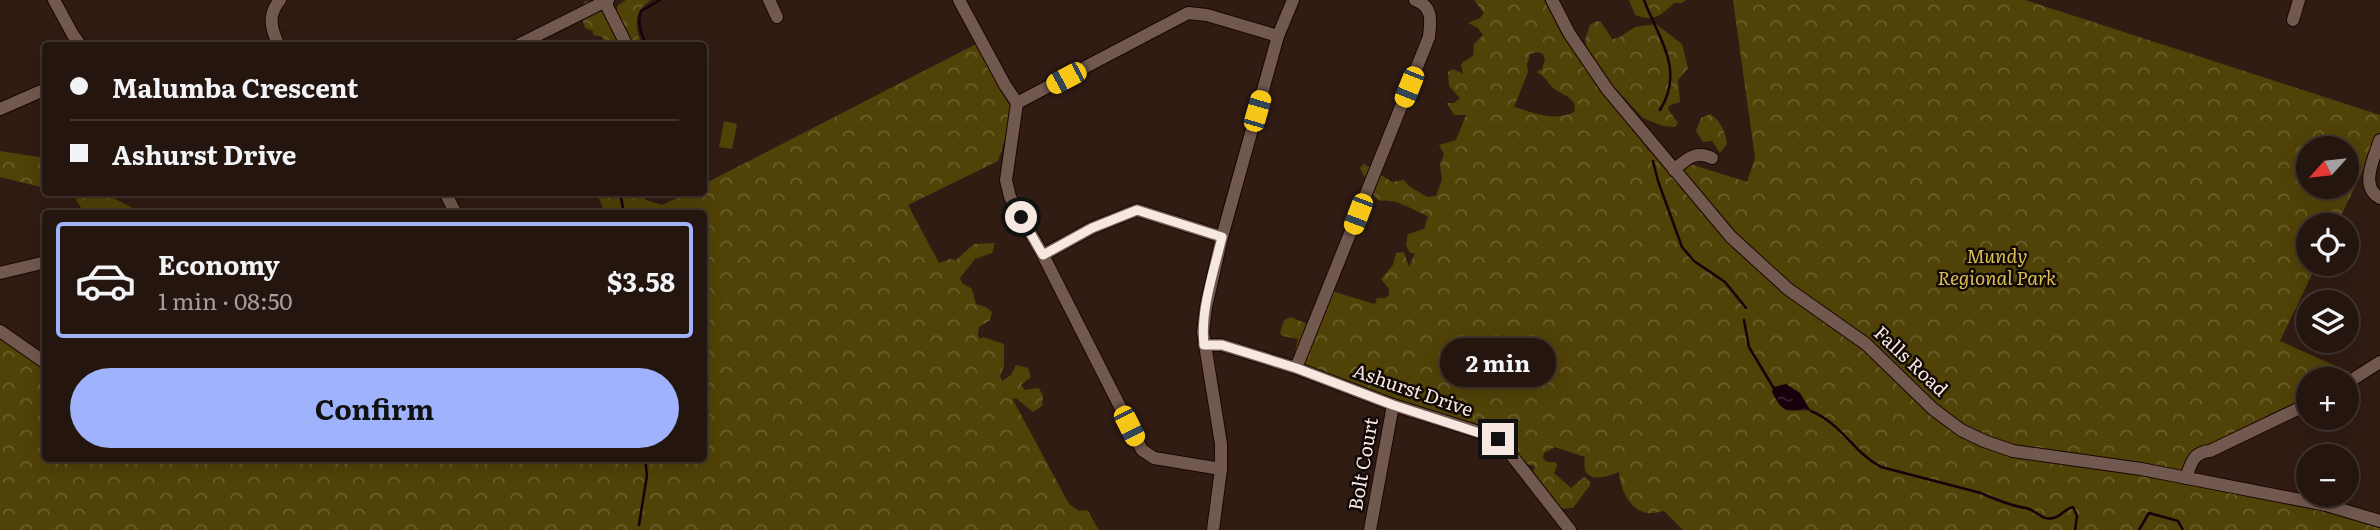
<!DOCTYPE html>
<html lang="en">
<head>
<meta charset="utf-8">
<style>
	body { margin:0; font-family:Literata,serif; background:#2d1e18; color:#f1f3f6; height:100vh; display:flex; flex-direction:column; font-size:26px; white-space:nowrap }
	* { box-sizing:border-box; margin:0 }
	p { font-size:23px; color:#a39f9e }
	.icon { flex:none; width:38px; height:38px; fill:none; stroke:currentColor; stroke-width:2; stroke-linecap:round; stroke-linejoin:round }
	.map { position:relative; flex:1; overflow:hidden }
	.drawer { position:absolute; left:42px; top:210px; width:665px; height:252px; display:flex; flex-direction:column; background:#25150f; border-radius:7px; box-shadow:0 4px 18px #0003,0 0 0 2px #42342f }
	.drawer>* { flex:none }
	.hud { position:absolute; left:42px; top:42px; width:665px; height:154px; border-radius:7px; box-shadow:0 4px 18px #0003,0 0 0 2px #42342f; display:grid; align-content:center; height:154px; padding:0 28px; background:#25150f }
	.needle { width:46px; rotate:243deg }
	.fabs { position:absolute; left:2296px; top:136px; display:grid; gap:14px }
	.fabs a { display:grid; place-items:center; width:63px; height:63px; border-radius:50%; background:#25150f; box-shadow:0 4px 18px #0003,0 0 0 2px #42342f; font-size:35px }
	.end { position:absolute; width:32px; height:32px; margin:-16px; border:9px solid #f6e7e1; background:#111; box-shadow:0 0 0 4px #111 }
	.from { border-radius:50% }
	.bubble { position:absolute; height:49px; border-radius:24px; background:#25150f; box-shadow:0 4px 18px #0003,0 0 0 2px #42342f; font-size:23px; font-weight:700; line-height:49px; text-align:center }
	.car { position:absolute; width:21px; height:42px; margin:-21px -10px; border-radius:9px; box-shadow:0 0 5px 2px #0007; background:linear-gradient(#f5c518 24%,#345 0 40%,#f5c518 0 76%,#345 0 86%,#f5c518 0) }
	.hud b { display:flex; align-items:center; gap:24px; height:66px; font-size:26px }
	.hud b+b { border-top:2px solid #42342f }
	.hud i { width:18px; height:18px; background:#f1f3f6 }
	ul { padding:12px 0 0; list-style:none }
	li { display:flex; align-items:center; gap:21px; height:116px; margin:0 14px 10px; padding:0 14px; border:4px solid transparent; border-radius:7px }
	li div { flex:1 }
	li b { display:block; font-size:26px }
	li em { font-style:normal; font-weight:700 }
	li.active { border-color:#9fb3fd }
	li>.icon { width:63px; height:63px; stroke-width:1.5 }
	.action { display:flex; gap:14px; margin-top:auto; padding:14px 28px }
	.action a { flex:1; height:80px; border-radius:42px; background:#9fb3fd; color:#111; font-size:28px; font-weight:700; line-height:80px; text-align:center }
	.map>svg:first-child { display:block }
</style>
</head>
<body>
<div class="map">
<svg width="2380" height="530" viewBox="0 0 2380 530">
	<defs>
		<pattern id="forest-crowns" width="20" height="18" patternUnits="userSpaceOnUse" patternTransform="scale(1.75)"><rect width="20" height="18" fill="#514307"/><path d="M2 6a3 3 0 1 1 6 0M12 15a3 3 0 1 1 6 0" fill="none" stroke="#6b5e2b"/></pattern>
		<pattern id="water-ripples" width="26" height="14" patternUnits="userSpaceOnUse" patternTransform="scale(1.75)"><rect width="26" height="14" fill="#18000c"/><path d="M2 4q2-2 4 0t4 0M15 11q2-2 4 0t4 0" fill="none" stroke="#3a252f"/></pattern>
	</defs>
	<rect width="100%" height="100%" fill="#311c14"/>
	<g fill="url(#forest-crowns)" fill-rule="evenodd">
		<path d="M626 0H651C632 13 635 26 642 45H631L617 18V6Z"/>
		<path d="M1474 0H1544L1562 35 1649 151 1747 182 1755 158 1733 0H2025L2380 115V135L2336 226H2308V264H2317L2280 341 2354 374 2345 380H2308V400L2201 451 2187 483 2330 512 2380 527V530H1683L1664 511C1658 512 1652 514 1647 513 1629 510 1620 488 1619 472 1603 478 1580 485 1585 457L1555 447 1544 453 1543 458 1547 462H1556L1557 466 1554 473 1571 488 1584 477 1590 482V485L1573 508 1559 509 1531 480 1535 466 1522 463 1504 442 1503 430 1498 438 1296 368 1328 290 1375 304 1377 298H1385L1389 295V289L1381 279 1393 265 1396 253 1404 252 1409 267 1415 253H1410L1406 245 1408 234 1424 229 1428 216C1414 211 1396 198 1381 201L1375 198 1360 168 1364 164 1392 182 1404 180 1409 186 1427 197 1436 196 1442 179 1440 165 1444 154 1439 145 1456 140 1466 115H1454L1447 103H1454L1460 98 1449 86 1448 72 1453 69 1463 74 1461 65 1463 62 1473 56 1474 44 1483 35 1478 28 1468 23 1480 18 1484 13ZM1537 52 1543 54 1545 59 1542 69 1536 72C1546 76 1546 82 1553 88 1561 95 1571 95 1575 106L1574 112C1554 122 1535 113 1514 107L1528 72 1527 65 1530 54ZM2308 149H2347V187H2308Z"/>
		<path d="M1629 0H1686L1682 3H1674C1661 16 1653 22 1635 15Z"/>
		<polygon points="585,1 596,3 601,11 604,12 624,45 601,45 603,37 593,35 593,31 585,28 580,10"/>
		<polygon points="1596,21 1601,22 1612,39 1618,38 1635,27 1656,24 1682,44 1688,68 1678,80 1680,102 1670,105 1668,109 1678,123 1675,127 1663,126 1643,118 1613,86 1592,58 1586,45 1585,40 1590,25"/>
		<path d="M980 42 1017 103 998 161 908 205 939 263 950 259 956 260 974 244 995 243 992 253 975 259 960 278 962 283 972 289 976 304 986 307 992 312 990 320 979 327 978 335 980 339 983 337 1004 344V366L1000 376 1002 381 1011 375 1016 365 1028 368 1031 377 1021 385 1025 390 1039 388 1043 396 1042 406 1033 412 1017 399 1012 398 1069 504 1079 511 1087 510C1091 515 1094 523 1099 530H0V331L45 363 46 458H704V214L605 213 597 193H637L646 200 662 205 687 193 704 192V184Z"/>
		<path d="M1710 114C1721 121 1725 131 1727 144L1720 153 1712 141 1703 142 1696 131 1701 118Z"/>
		<polygon points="0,151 45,158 45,188 0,177"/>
		<polygon points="62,193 104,193 142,213 84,213 74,196"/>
		<polygon points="1291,317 1307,324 1297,354 1295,351 1298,339 1283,336 1280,333 1284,320"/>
	</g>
	<polygon fill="#514307" points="724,121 737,124 732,149 719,147"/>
	<path fill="url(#water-ripples)" d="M1786 384 1800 393 1811 411C1789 408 1785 418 1772 392L1773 387Z"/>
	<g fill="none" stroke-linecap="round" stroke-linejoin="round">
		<g stroke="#18000c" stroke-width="2.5">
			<path d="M1644 0C1659 39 1685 70 1660 110"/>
			<path d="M647 46C641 33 637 25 641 11L660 0"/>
			<polyline points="1653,161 1658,181 1682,247 1694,261 1725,282 1746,308"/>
			<polyline points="620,192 624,214"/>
			<polyline points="1744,320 1749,347 1773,387"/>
			<path d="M1811 411C1842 424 1854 453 1881 467L1981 493"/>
			<path d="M1983 494C1997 500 2011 506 2026 508 2036 510 2042 521 2053 518 2061 517 2064 509 2073 507L2077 516 2075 530"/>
			<polyline points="639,525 647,475 645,458"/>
			<polyline points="2139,530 2149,513 2178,521 2183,530"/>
		</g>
		<g stroke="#180602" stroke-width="14">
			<g id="minor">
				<polyline points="54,0 73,35 81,46"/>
				<polyline points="769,0 777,17"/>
				<polyline points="959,0 1005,85 1017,103"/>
				<polyline points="1552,0 1569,33 1607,89 1731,237 1788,289 1866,344 1933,409 1961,430 1984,441 2013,451 2141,469 2326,505 2380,521"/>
				<polyline points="605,2 627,46"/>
				<polyline points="2293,20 2299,0"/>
				<path d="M279 46C271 29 267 15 280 0"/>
				<polyline points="516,46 608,0"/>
				<polyline points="0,109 46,89"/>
				<path d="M2380 140C2374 158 2359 187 2380 198"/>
				<path d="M1674 170C1686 159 1696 150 1712 158"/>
				<polyline points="445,192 456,214"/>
				<polyline points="1043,255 1092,228 1137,210 1222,237"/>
				<polyline points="0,273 46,262"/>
				<polyline points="0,331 46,363"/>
				<polyline points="1204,345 1222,345 1296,368 1393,405 1498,438 1570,530"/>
				<path d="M1296 368 1429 37C1431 21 1433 6 1415 0"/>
				<polyline points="2347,383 2380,362"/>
				<polyline points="1221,469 1154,458 1142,450 1043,255 1010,197 1006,180 1017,103 1188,13 1207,15 1278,36"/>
				<path d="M2186 478C2191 464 2193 452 2210 451L2308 404"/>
				<polyline points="1213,530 1221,469 1221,444 1203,332 1206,307 1222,237 1278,36 1293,0"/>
				<polyline points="1370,530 1393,405"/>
			</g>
		</g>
		<use href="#minor" stroke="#72594f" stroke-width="12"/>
	</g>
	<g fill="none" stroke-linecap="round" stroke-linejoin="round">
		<path stroke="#f6e7e1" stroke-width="9" d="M1021 217 1043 255 1092 228 1137 210 1222 237C1214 271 1200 310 1204 345H1222L1296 368 1393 405 1498 439"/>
	</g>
	<g text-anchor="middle" stroke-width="5" stroke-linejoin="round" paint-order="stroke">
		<g font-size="19" font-style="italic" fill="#dcbf51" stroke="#120906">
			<text x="1997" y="263">Mundy<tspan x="1997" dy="22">Regional Park</tspan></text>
		</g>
		<g font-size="19" fill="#f6e7e1" stroke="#120906">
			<text transform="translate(1911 361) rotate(43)" y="7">Falls Road</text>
			<text transform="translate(1413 390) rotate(19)" y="7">Ashurst Drive</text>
			<text transform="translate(1363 464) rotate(-80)" y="7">Bolt Court</text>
		</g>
	</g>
</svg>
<div class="fabs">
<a><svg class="needle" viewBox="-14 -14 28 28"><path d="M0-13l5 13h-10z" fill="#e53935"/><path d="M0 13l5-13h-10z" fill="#a39f9e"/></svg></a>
<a><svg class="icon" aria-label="locate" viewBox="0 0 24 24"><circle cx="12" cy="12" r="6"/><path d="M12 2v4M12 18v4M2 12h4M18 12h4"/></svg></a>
<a><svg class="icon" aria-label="layers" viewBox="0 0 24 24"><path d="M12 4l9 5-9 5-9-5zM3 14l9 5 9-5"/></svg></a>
<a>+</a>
<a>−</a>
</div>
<i class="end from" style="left:1021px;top:217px"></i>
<i class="end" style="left:1498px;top:439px"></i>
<div class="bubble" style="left:1440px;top:338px;width:116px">2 min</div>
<i class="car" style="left:1066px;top:78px;rotate:242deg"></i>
<i class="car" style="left:1409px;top:87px;rotate:202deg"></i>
<i class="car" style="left:1257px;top:111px;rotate:16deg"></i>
<i class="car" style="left:1358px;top:214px;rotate:201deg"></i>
<i class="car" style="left:1129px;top:426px;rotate:153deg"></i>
<div class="hud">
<b><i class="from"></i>Malumba Crescent</b>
<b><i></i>Ashurst Drive</b>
</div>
<section class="drawer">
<ul>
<li class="active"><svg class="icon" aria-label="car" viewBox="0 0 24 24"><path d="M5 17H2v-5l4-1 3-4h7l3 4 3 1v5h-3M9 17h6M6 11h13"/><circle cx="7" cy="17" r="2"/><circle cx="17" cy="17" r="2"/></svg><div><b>Economy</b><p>1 min · 08:50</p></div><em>$3.58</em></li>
</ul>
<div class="action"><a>Confirm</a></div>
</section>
</div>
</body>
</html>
